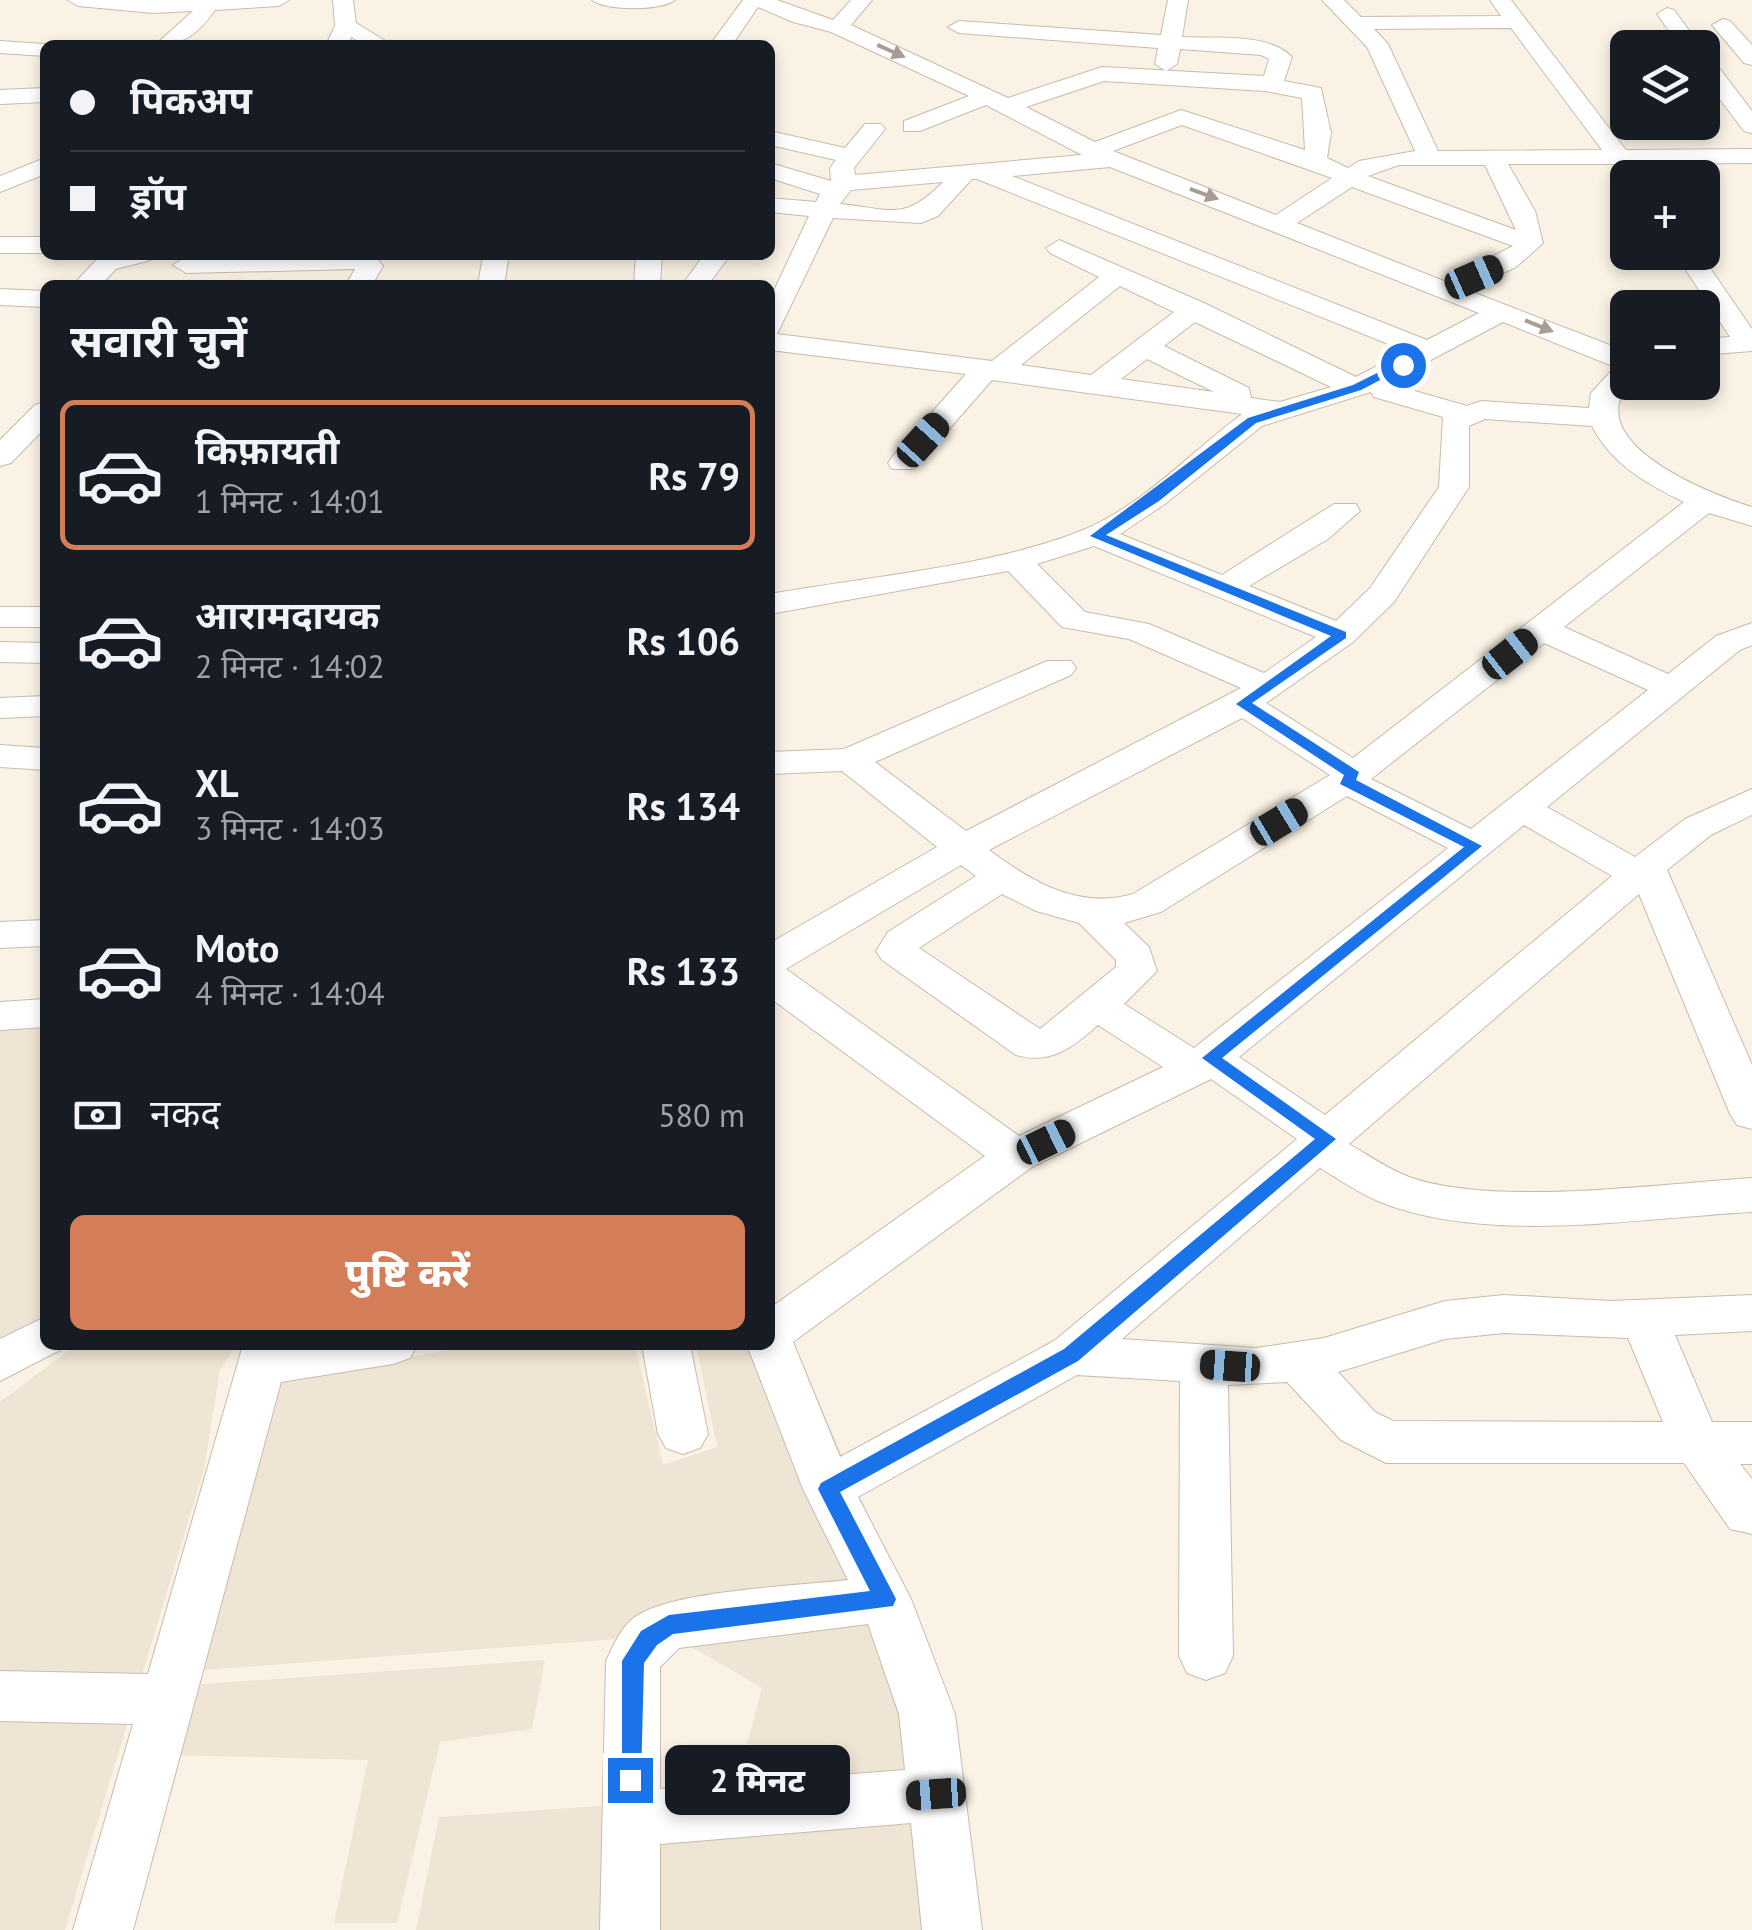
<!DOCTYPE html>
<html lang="hi">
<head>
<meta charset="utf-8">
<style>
	body { margin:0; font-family:"PT Sans","Noto Sans Devanagari",sans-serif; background:#20242c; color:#f1f3f6; height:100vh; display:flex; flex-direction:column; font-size:38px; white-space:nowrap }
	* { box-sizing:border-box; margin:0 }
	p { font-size:32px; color:#9ea1a6 }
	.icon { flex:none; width:55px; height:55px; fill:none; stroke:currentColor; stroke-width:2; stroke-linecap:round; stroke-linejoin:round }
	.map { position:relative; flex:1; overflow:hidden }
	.sheet { position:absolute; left:40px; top:280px; width:735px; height:1070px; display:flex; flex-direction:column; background:#171b24; border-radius:15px; box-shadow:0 5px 15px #0003 }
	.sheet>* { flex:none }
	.top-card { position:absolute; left:40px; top:40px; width:735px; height:220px; border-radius:15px; box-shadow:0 5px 15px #0003; display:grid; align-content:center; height:220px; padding:0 30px; background:#171b24 }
	.fabs { position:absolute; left:1610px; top:30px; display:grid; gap:20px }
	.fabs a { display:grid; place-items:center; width:110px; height:110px; border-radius:15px; background:#171b24; box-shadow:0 5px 15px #0003; font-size:50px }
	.end { position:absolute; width:45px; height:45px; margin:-22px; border:12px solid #1a73e8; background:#fff; box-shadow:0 0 0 5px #fff }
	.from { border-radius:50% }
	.bubble { position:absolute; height:70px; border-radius:15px; background:#171b24; box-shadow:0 5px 15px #0003; font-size:32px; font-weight:800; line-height:70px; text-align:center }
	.car { position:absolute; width:30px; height:60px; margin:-30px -15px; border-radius:12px; box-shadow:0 0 8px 2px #0007; background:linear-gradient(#222 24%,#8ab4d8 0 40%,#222 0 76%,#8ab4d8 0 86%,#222 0) }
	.top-card b { display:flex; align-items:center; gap:35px; height:95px; font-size:38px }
	.top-card b+b { border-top:2px solid #363941 }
	.top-card i { width:25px; height:25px; background:#f1f3f6 }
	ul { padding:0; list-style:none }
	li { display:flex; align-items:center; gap:30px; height:150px; margin:0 20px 15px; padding:0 10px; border:5px solid transparent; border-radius:15px }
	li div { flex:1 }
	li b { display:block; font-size:38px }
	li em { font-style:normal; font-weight:800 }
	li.selected { border-color:#d37d59 }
	li>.icon { width:90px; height:90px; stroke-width:1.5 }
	h2 { padding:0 30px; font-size:45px; line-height:120px }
	.pay { display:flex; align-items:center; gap:25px; height:110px; padding:0 30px; font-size:38px }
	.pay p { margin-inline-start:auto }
	.primary-button { display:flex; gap:20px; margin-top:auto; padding:20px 30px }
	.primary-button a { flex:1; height:115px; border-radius:15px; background:#d37d59; color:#fff; font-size:40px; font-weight:800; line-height:115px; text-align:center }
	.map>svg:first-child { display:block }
</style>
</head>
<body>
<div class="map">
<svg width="1752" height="1930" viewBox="0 0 1752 1930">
	<rect width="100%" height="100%" fill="#f9f2e5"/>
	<g fill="#efe5d4">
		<polygon points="45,1023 45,1319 0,1352 0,1027"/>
		<polygon points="770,1288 933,1666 964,1930 416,1930 439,1817 733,1797 762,1688 671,1635 204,1670 280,1380 478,1345 635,1345 663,1465 717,1447 696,1345 770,1345"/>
		<polygon points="76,1345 236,1345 220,1370 204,1469 65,1930 0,1930 0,1402"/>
		<polygon points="545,1660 532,1729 440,1742 397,1923 334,1923 368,1760 172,1755 188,1685"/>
	</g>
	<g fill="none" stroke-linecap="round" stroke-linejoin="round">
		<g stroke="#c8bbac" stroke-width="2">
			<g id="minor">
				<path d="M68 0H289L279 6 215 10C198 34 184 45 155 45L193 11 153 13 78 6Z"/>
				<polygon points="333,0 353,0 356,23 392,45 365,45 351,37 348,45 326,45 335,26"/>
				<path d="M592 0H675C661 11 606 11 592 0Z"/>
				<path d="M743 0H777L833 20 851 0H872L851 25 1008 98 1102 67 1264 76 1269 59 1261 55 1180 49 1177 64 1166 71 1155 64 1158 48 959 33 948 27 959 21 1161 35 1168 0H1188L1182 37C1214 39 1268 32 1292 57L1284 81 1321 88 1331 133 1327 158 1348 168 1359 161 1415 151 1367 47 1322 0H1344L1361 17 1501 16 1490 0H1511L1626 150 1752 149V163L1637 164 1643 172 1628 178 1613 164H1508L1535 211 1543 243 1516 267 1467 290 1628 352 1631 382C1577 441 1709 494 1752 507V526L1709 513 1564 627 1668 674 1716 636 1752 623V645L1740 650 1547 807 1635 857 1685 819 1752 789V815L1711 835 1667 870 1752 1065V1129L1737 1125 1730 1114 1639 894 1349 1144C1368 1155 1388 1169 1409 1177 1494 1207 1659 1184 1752 1178V1212C1637 1218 1489 1245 1380 1202 1359 1193 1340 1180 1320 1168L1122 1339 1256 1348 1324 1338 1445 1301 1504 1295 1611 1301 1752 1295V1331L1675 1335 1712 1422H1752V1464H1740L1752 1479V1534L1730 1529 1684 1463H1386L1341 1440 1287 1382 1228 1385 1233 1656 1225 1673 1206 1680 1187 1673 1179 1656 1180 1381 1077 1375 858 1497 911 1599 955 1714 982 1930H922L911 1823 660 1844V1930H600L606 1661C612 1648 619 1632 630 1621 662 1590 800 1586 848 1580L803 1489 747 1345H770V1308L985 1156 770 998V943L937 847 842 771 770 774V752L844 749 1047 661H1071L1076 668 1071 675 875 762 966 831 1241 688 1129 639 1062 627 1008 571 770 614V594C865 577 996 566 1083 530 1142 506 1192 451 1242 414L992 380 914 469H892L888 463 892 457 966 374 770 350V299L809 216 770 212V198L816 202 820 194 770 178V163L831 181 830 168 836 160 770 145V131L845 148 865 124H881L885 129 854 168 855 175 1082 155 986 105 920 131H904V121L969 96 831 32 793 22 758 7 732 45H710ZM1511 28 1602 150 1438 151 1388 44 1374 29ZM1104 81 1265 91 1302 98 1305 150 1181 110 1095 142 1026 107ZM1182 125 1332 178 1276 215 1113 151ZM1399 165H1485L1516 230 1368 176ZM1110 167 1479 313 1427 340 1012 176ZM972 179H977L1406 351 1356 377 1204 303 1059 240 1046 248 1050 253 1099 277 992 361 777 334 833 218 921 223 938 216ZM943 182C904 222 892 209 840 204L851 190ZM1352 187 1513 246 1444 281 1297 223ZM1120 286 1174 312 1091 375 1021 365ZM1195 322 1331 387 1280 402 1251 398 1249 388 1164 346ZM1503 322 1615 367 1591 393 1589 408 1481 401 1467 406 1387 383ZM1147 359 1214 392 1121 379ZM1371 392 1374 397 1443 417 1439 487 1370 588 1336 621 1249 586 1328 539 1360 511 1356 504H1334L1222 575 1120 534 1165 504 1262 426ZM1485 419 1592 426C1611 464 1647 484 1684 502L1353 758 1266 703 1353 642 1394 602 1469 487V426ZM1094 546 1316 637 1264 673 1149 624 1085 612 1037 564ZM1544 643 1648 690 1471 829 1371 779ZM1242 718 1330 775 1133 894C1079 910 1032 882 989 850ZM1347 796 1448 848 1194 1048 1124 1004 1157 971 1149 947 1124 923 1161 912ZM1524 825 1612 876 1325 1115 1239 1057ZM961 865 976 876 888 932 876 951 882 960 1016 1055C1051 1065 1073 1047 1098 1025L1163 1067 1019 1136 786 969ZM1002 894 1036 911 1079 923 1116 960V967L1040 1029 919 948ZM1211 1079 1297 1139 1054 1341 840 1457 793 1342 1032 1167ZM1504 1333 1628 1338 1663 1422 1393 1421 1375 1412 1338 1372 1445 1339ZM868 1624 899 1714 905 1770 660 1789V1667L679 1648Z"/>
				<polygon points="1667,8 1674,10 1702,48 1681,48 1657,14"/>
				<polygon points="1723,19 1730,21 1752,45 1752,65 1744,63 1712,25"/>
				<polygon points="0,41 45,44 51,45 45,45 45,56 0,53"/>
				<polygon points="1702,55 1710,56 1752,111 1752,133 1744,131 1702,76"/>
				<polygon points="45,88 45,102 0,104 0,90"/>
				<polygon points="45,158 45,174 0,192 0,176"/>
				<rect x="0" y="237" width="45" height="16"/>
				<polygon points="1674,252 1699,252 1752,329 1752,351 1702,355 1702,339 1730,337"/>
				<polygon points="108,255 155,255 151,260 116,269 101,285 73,285 98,258"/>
				<polygon points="374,255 383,266 372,285 346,285 355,269 186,273 173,265 186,257"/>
				<polygon points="483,255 509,255 504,285 478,285"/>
				<polygon points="636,255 662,255 660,285 634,285"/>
				<polygon points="704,255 730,255 708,285 682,285"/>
				<polygon points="0,289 45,291 45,307 0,305"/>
				<polygon points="45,402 45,428 11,463 0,466 0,440 35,405"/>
				<rect x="0" y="607" width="45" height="20"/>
				<polygon points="0,642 45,643 45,663 0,662"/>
				<polygon points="45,696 45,716 0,718 0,698"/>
				<polygon points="0,745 45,748 45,770 0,767"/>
				<polygon points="45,920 45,946 0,948 0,922"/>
				<polygon points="45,999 45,1027 0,1030 0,1002"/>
				<polygon points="45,1317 45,1345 64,1345 62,1349 0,1381 0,1339"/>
				<polygon points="243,1345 417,1345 410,1358 393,1364 281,1382 133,1930 73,1930 133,1724 0,1721 0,1671 148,1674"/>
				<polygon points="642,1345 690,1345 708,1434 700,1448 683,1454 666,1448 658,1434"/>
			</g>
		</g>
		<use href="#minor" fill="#fff" fill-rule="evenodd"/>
	</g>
	<defs><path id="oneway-solid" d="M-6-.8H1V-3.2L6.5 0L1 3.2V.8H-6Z" transform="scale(2.5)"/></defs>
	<g fill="#a89d94">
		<use href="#oneway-solid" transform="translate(891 51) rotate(24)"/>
		<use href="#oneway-solid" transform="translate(1204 194) rotate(20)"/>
		<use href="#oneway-solid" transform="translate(1539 326) rotate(22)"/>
	</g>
	<polygon fill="#1a73e8" points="1399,362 1409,365 1361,390 1256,423 1159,501 1106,535 1346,632 1346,638 1252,703 1359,772 1356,780 1482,846 1222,1058 1336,1139 1078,1361 840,1492 896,1599 893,1606 673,1634 657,1645 644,1663 641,1780 638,1787 622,1787 622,1661 641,1631 669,1615 870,1591 818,1489 821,1483 1064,1349 1315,1139 1202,1058 1464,847 1340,784 1344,775 1236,704 1331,636 1090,536 1248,418 1353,385"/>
</svg>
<div class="fabs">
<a><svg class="icon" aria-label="layers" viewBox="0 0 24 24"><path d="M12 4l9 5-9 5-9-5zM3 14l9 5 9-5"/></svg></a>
<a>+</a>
<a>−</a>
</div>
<i class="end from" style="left:1403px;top:365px"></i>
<i class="end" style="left:630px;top:1780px"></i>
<div class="bubble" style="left:665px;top:1745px;width:185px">2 मिनट</div>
<i class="car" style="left:1474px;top:277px;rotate:66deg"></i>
<i class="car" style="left:923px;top:440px;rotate:42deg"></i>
<i class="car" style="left:1510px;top:654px;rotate:52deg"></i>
<i class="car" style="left:1279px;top:822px;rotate:59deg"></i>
<i class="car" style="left:1046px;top:1142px;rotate:64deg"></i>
<i class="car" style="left:1230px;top:1366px;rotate:274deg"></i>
<i class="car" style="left:936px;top:1794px;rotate:266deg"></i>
<div class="top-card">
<b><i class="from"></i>पिकअप</b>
<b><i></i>ड्रॉप</b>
</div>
<section class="sheet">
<h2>सवारी चुनें</h2>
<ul>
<li class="selected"><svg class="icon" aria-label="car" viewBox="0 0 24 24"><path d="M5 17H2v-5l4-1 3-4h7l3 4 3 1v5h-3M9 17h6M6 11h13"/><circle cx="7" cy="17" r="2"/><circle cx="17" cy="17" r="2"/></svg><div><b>किफ़ायती</b><p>1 मिनट · 14:01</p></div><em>Rs 79</em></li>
<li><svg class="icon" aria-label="car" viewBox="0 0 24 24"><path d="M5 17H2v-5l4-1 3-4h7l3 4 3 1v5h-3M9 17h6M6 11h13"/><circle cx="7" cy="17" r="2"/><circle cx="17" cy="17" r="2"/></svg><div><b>आरामदायक</b><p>2 मिनट · 14:02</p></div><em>Rs 106</em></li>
<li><svg class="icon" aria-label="car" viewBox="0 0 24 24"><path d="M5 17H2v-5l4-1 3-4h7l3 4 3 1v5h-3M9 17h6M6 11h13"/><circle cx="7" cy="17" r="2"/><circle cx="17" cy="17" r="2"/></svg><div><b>XL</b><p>3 मिनट · 14:03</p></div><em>Rs 134</em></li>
<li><svg class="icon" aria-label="car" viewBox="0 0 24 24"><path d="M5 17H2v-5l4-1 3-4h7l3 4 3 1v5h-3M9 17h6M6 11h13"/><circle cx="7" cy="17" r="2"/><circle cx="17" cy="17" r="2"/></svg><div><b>Moto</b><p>4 मिनट · 14:04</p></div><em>Rs 133</em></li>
</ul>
<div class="pay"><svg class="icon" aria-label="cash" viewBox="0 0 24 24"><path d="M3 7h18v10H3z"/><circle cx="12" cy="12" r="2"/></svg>नकद<p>580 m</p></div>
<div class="primary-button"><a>पुष्टि करें</a></div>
</section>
</div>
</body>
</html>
